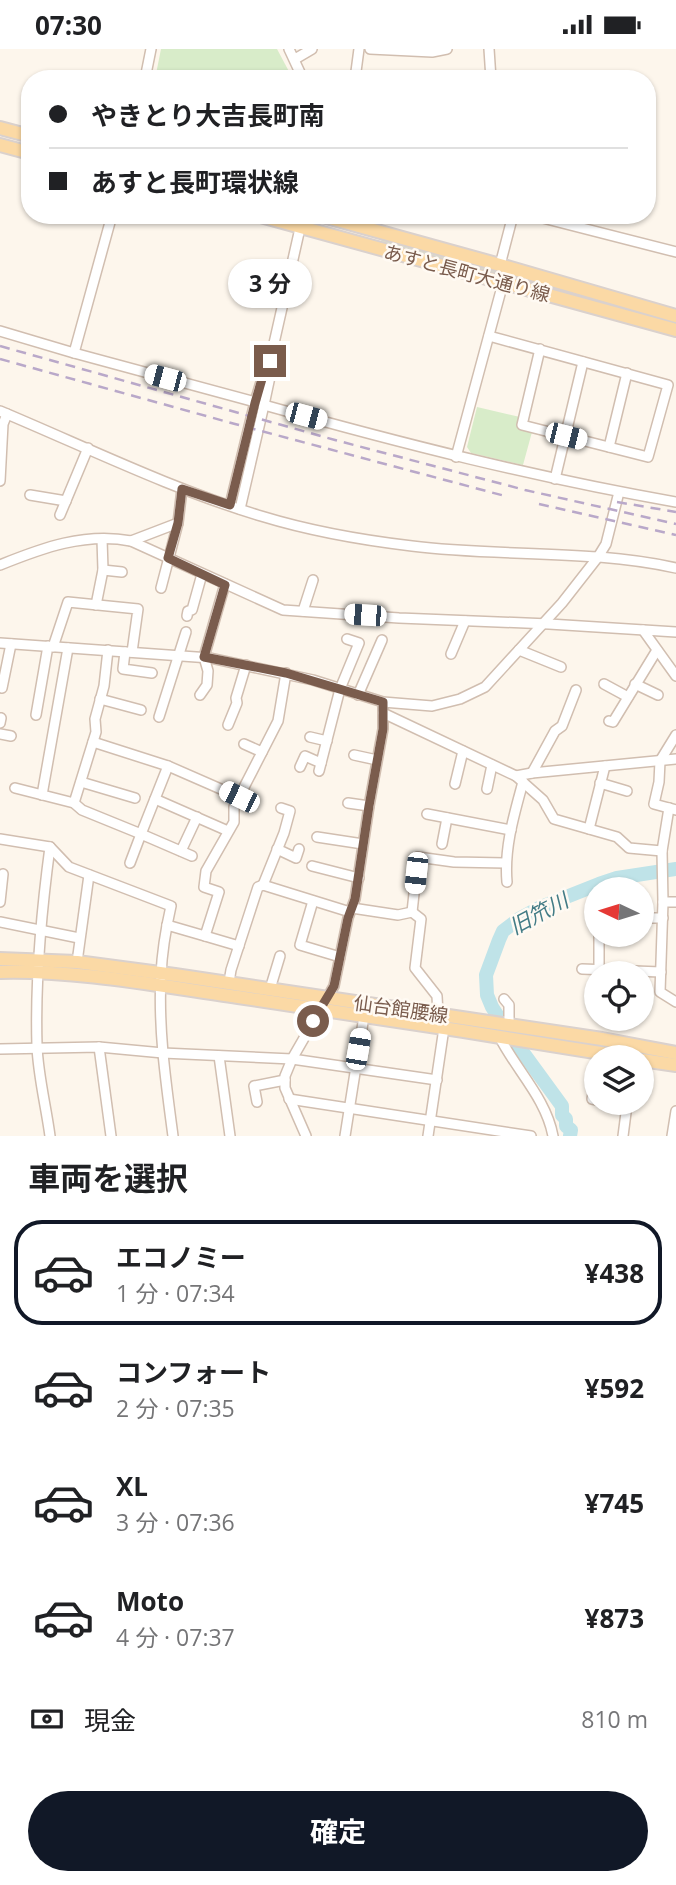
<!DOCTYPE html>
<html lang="ja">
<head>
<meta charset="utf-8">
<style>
	body { margin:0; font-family:"Open Sans","Noto Sans JP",sans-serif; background:#f2f2f2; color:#202124; height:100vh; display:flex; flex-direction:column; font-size:26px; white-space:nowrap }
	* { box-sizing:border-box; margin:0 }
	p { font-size:23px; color:#757577 }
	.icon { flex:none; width:38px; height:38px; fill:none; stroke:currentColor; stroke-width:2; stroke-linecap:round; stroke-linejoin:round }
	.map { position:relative; height:1087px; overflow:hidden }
	.side { display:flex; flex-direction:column; background:#fff; flex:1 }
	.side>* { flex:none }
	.guide { position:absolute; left:21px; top:21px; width:635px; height:154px; border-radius:28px; box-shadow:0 2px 5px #0004; display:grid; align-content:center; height:154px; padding:0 28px; background:#fff }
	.needle { width:46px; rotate:274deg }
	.buttons { position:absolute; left:584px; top:828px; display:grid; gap:14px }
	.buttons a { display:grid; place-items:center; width:70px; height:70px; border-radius:50%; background:#fff; box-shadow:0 2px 5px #0004; font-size:35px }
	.end { position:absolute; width:32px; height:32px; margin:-16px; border:9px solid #7a5c4d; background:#fff; box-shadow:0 0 0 4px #fff }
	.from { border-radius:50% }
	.bubble { position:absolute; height:49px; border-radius:24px; background:#fff; box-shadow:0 2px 5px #0004; font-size:23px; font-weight:700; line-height:49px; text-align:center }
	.car { position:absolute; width:21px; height:42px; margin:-21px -10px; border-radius:9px; box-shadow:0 0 5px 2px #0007; background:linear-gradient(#fff 24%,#345 0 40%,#fff 0 76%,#345 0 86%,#fff 0) }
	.guide b { display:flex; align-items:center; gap:24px; height:66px; font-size:26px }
	.guide b+b { border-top:2px solid #e0e0e0 }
	.guide i { width:18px; height:18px; background:#202124 }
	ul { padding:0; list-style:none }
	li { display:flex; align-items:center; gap:21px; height:105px; margin:0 14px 10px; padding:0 14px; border:4px solid transparent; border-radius:28px }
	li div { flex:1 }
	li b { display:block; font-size:26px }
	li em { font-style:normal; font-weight:700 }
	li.selected { border-color:#111827 }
	li>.icon { width:63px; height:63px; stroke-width:1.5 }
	h2 { padding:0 28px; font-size:32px; line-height:84px }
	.pay { display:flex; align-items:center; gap:18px; height:77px; padding:0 28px; font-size:26px }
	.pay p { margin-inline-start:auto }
	.cta { display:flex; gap:14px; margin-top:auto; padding:14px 28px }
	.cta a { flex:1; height:80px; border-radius:42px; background:#111827; color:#fff; font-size:28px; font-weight:700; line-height:80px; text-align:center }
	.status { display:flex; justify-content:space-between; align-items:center; height:49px; padding:0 35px; background:#fff; direction:ltr }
	.status svg { height:19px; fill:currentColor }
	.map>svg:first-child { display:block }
</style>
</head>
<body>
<div class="status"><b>07:30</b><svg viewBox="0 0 49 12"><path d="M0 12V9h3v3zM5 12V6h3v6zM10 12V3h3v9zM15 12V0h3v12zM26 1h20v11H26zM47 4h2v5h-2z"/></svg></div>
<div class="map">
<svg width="676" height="1087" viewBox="0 0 676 1087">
	<rect width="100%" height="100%" fill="#fdf6ec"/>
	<g fill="#d8ecc9">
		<polygon points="161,0 277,0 293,30 155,30"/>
		<polygon points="382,190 640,261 659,269 659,271 396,198 381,192"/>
		<polygon points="477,358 520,368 518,379 532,383 523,416 471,404 467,398"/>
	</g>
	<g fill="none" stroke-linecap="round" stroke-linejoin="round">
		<polyline stroke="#bfe3e8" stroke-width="14" points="570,1087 571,1081 566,1077 566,1070 562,1066 562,1057 508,983 492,958 487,946 486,926 499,891 503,882 519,870 541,858 599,835 617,829 676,820"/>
		<g stroke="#d1beb0" stroke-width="12">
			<g id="minor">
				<polyline points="289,0 303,30"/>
				<polyline points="370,0 432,3 447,0"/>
				<polyline points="489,0 491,30"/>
				<polyline points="295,10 312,0"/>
				<polyline points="145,30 151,0"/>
				<polyline points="355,30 359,0"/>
				<polyline points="531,166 676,203"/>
				<polyline points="500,216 513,166"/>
				<polyline points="0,282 74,304 255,353"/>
				<polyline points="489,287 668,336 648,408 522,376 540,300"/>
				<polyline points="74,304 112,166"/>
				<path d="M264 356C400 394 537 429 676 453"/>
				<path d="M0 362C86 398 171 440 261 467 310 482 361 491 412 497 499 508 590 500 676 519"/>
				<polyline points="609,398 627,324"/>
				<polyline points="456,408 503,234"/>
				<polyline points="555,430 583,313"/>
				<polyline points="0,432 3,375 7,365"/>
				<polyline points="30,446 66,452"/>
				<polyline points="230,456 255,353 264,323 270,312 303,166"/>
				<polyline points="240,460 264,356 271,323 270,314"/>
				<polyline points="60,466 88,399"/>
				<polyline points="131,492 178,474"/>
				<path d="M0 516C42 499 85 483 131 492L283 561 399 569 549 575 676 583"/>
				<polyline points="103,521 122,523"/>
				<polyline points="161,539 178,474 182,440"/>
				<polyline points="96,556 103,521 102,490"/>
				<polyline points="303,562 313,531"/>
				<polyline points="187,567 188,562 192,561 202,525"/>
				<polyline points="643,581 676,627"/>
				<polyline points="0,594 210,609 313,631 383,653 432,657 460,650 485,638 562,554 598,508 606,495 619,443"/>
				<polyline points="53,598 68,553 138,560 132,603"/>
				<polyline points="519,601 561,618"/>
				<polyline points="125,603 123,620 152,624"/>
				<polyline points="451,605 465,572"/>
				<polyline points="604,635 628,648"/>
				<polyline points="635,635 658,646"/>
				<polyline points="2,639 11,595"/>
				<polyline points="200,646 207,636 208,622 204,608 225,535"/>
				<polyline points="358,646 382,591"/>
				<polyline points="100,650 141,661"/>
				<polyline points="383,664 516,727 543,751 554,770 617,788 629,799 662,802"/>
				<polyline points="36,666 48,597"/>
				<polyline points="159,668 186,583"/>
				<polyline points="609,672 613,673 657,601"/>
				<polyline points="0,674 1,669"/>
				<polyline points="228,676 237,654 236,649 246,616"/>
				<polyline points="0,685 11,687"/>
				<polyline points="676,686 660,712 659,733 654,755 676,761"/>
				<polyline points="310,688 327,692"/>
				<polyline points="93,693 168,717 239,748"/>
				<polyline points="244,695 262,703"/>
				<polyline points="354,706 377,711"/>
				<polyline points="300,718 305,707 321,714"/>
				<polyline points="319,722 340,640 359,594 347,590"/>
				<polyline points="532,724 555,682 562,677 576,641"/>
				<polyline points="516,727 532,724 676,710"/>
				<polyline points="81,733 135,749"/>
				<polyline points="600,734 627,742"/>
				<polyline points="455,735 463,702"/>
				<polyline points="15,739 74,754 82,761 141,785 168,717"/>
				<polyline points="487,740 492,716"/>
				<polyline points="42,746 68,599"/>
				<polyline points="155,750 228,782"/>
				<polyline points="74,754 96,683 95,670 104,637 108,601"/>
				<polyline points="348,754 369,757"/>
				<polyline points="669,759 662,802 663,853 660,943 676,953"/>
				<polyline points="427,765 511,781"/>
				<polyline points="589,780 605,717"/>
				<polyline points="317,788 363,795"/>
				<path d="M0 790 50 798 69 818 171 857C166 879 162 903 161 926 158 980 166 1034 173 1087"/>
				<polyline points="442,795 447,769"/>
				<path d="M50 798C41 865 35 930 37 997 38 1026 46 1057 50 1087"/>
				<polyline points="277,800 296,809 299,800"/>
				<polyline points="181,802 197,768"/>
				<polyline points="130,814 141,785 192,807"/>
				<polyline points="312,817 359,829"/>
				<path d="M507 833C504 799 514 766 523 733"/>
				<polyline points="263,836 284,784 290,762 281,759"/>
				<polyline points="313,852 300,896 340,908"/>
				<polyline points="0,853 3,825"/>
				<polyline points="663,853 676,853"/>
				<polyline points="352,859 398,866 412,863 421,870 415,919 437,947 438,965 444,979 428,1087"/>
				<polyline points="412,863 418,808 454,813 505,814"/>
				<polyline points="642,869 663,869"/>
				<polyline points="0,873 79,889"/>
				<polyline points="167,876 205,887 219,843 204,838 206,822 234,773 234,758 239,748 278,672 286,624"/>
				<polyline points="205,887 239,897"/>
				<polyline points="77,913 89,826"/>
				<polyline points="582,920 661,923"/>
				<polyline points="599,921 599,886"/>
				<polyline points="229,933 231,921 258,838 263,836 350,863"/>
				<polyline points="270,940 280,907"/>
				<polyline points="504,950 509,956 509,976"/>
				<path d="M499 987C516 1021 546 1049 553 1087"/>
				<polyline points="99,998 111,1087"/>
				<polyline points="0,1000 99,998 163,1004 292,1010 437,1031"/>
				<polyline points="219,1007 230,1087"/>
				<polyline points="597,1021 592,1050 597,1051"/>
				<polyline points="289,1050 531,1087"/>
				<polyline points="257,1053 254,1037 285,1031"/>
				<polyline points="613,1054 627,1056 623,1087"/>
				<polyline points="306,1087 285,1039 285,1027 292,1010 334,937 348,869 355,850 369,757 383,680 383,653"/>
				<polyline points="345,1087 364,967"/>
				<polyline points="672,1087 676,1062"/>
			</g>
		</g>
		<g stroke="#dad1cd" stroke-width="16">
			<g id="major">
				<polyline points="0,79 30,87"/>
				<polyline points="0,96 30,104"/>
				<polyline points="257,166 676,281"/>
				<polyline points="319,166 500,216 676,267"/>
				<polyline points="0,910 77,913 175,926 602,990 676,1004"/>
				<path d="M0 923C80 921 159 937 238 948 367 967 497 987 626 1008"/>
				<polyline points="642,1011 676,1016"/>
			</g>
		</g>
		<use href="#minor" stroke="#fff" stroke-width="9"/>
		<use href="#major" stroke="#fbd9a5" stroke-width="12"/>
		<g stroke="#b9a8c9" stroke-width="2.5" stroke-dasharray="10 7" stroke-linecap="butt">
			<polyline points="0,297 335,391 525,441 676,475"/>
			<polyline points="0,310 235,375 505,447"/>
			<polyline points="617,453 676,463"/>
			<polyline points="539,455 676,486"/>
		</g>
	</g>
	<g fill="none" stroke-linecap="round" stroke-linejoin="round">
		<polyline stroke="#7a5c4d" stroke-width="9" points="270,312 264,323 255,354 230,456 182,440 178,474 168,509 225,536 204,608 286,624 383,653 383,680 369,757 355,850 348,869 334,937 313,972"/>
	</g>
	<g text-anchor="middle" stroke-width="5" stroke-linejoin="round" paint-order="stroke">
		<g font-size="19" fill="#7a5c4d" stroke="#fffaf3">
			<text transform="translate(467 224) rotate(15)" y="7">あすと長町大通り線</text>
			<text transform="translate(401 960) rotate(8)" y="7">仙台館腰線</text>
		</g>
		<g font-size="21" font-style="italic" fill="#437c86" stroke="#fffaf3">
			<text transform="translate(539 865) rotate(-28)" y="7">旧笊川</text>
		</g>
	</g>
</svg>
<div class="buttons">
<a><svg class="needle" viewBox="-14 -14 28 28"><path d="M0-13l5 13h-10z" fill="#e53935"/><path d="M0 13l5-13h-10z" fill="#757577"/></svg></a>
<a><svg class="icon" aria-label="locate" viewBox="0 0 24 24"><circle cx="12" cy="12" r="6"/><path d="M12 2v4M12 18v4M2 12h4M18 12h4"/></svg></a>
<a><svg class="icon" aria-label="layers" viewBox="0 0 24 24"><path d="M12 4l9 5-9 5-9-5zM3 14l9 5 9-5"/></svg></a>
</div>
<i class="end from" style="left:313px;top:972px"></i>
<i class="end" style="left:270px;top:312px"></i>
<div class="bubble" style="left:228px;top:210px;width:84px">3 分</div>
<i class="car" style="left:165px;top:329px;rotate:285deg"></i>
<i class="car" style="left:306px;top:367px;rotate:105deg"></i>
<i class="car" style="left:566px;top:387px;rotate:104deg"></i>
<i class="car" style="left:365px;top:566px;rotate:274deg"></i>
<i class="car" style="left:239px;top:748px;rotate:296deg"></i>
<i class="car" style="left:416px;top:824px;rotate:186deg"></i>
<i class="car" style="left:358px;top:1000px;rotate:10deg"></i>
<div class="guide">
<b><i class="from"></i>やきとり大吉長町南</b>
<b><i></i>あすと長町環状線</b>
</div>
</div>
<section class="side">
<h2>車両を選択</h2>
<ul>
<li class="selected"><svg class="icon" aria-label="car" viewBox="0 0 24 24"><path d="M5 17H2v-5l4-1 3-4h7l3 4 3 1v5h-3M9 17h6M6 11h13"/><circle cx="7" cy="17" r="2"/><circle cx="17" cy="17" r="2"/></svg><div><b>エコノミー</b><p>1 分 · 07:34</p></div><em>¥438</em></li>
<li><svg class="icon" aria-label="car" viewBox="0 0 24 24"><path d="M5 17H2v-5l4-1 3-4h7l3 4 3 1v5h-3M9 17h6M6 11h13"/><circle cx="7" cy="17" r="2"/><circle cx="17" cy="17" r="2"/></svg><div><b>コンフォート</b><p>2 分 · 07:35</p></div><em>¥592</em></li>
<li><svg class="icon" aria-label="car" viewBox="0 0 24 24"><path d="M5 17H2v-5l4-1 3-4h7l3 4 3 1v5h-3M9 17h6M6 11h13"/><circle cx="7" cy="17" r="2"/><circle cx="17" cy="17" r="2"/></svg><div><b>XL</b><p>3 分 · 07:36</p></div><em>¥745</em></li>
<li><svg class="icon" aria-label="car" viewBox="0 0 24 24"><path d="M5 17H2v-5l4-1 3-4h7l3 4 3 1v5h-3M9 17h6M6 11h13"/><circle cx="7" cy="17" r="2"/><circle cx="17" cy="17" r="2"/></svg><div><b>Moto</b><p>4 分 · 07:37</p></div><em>¥873</em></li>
</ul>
<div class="pay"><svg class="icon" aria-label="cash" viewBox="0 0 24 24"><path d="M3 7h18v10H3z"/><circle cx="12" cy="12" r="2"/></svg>現金<p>810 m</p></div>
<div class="cta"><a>確定</a></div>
</section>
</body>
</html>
